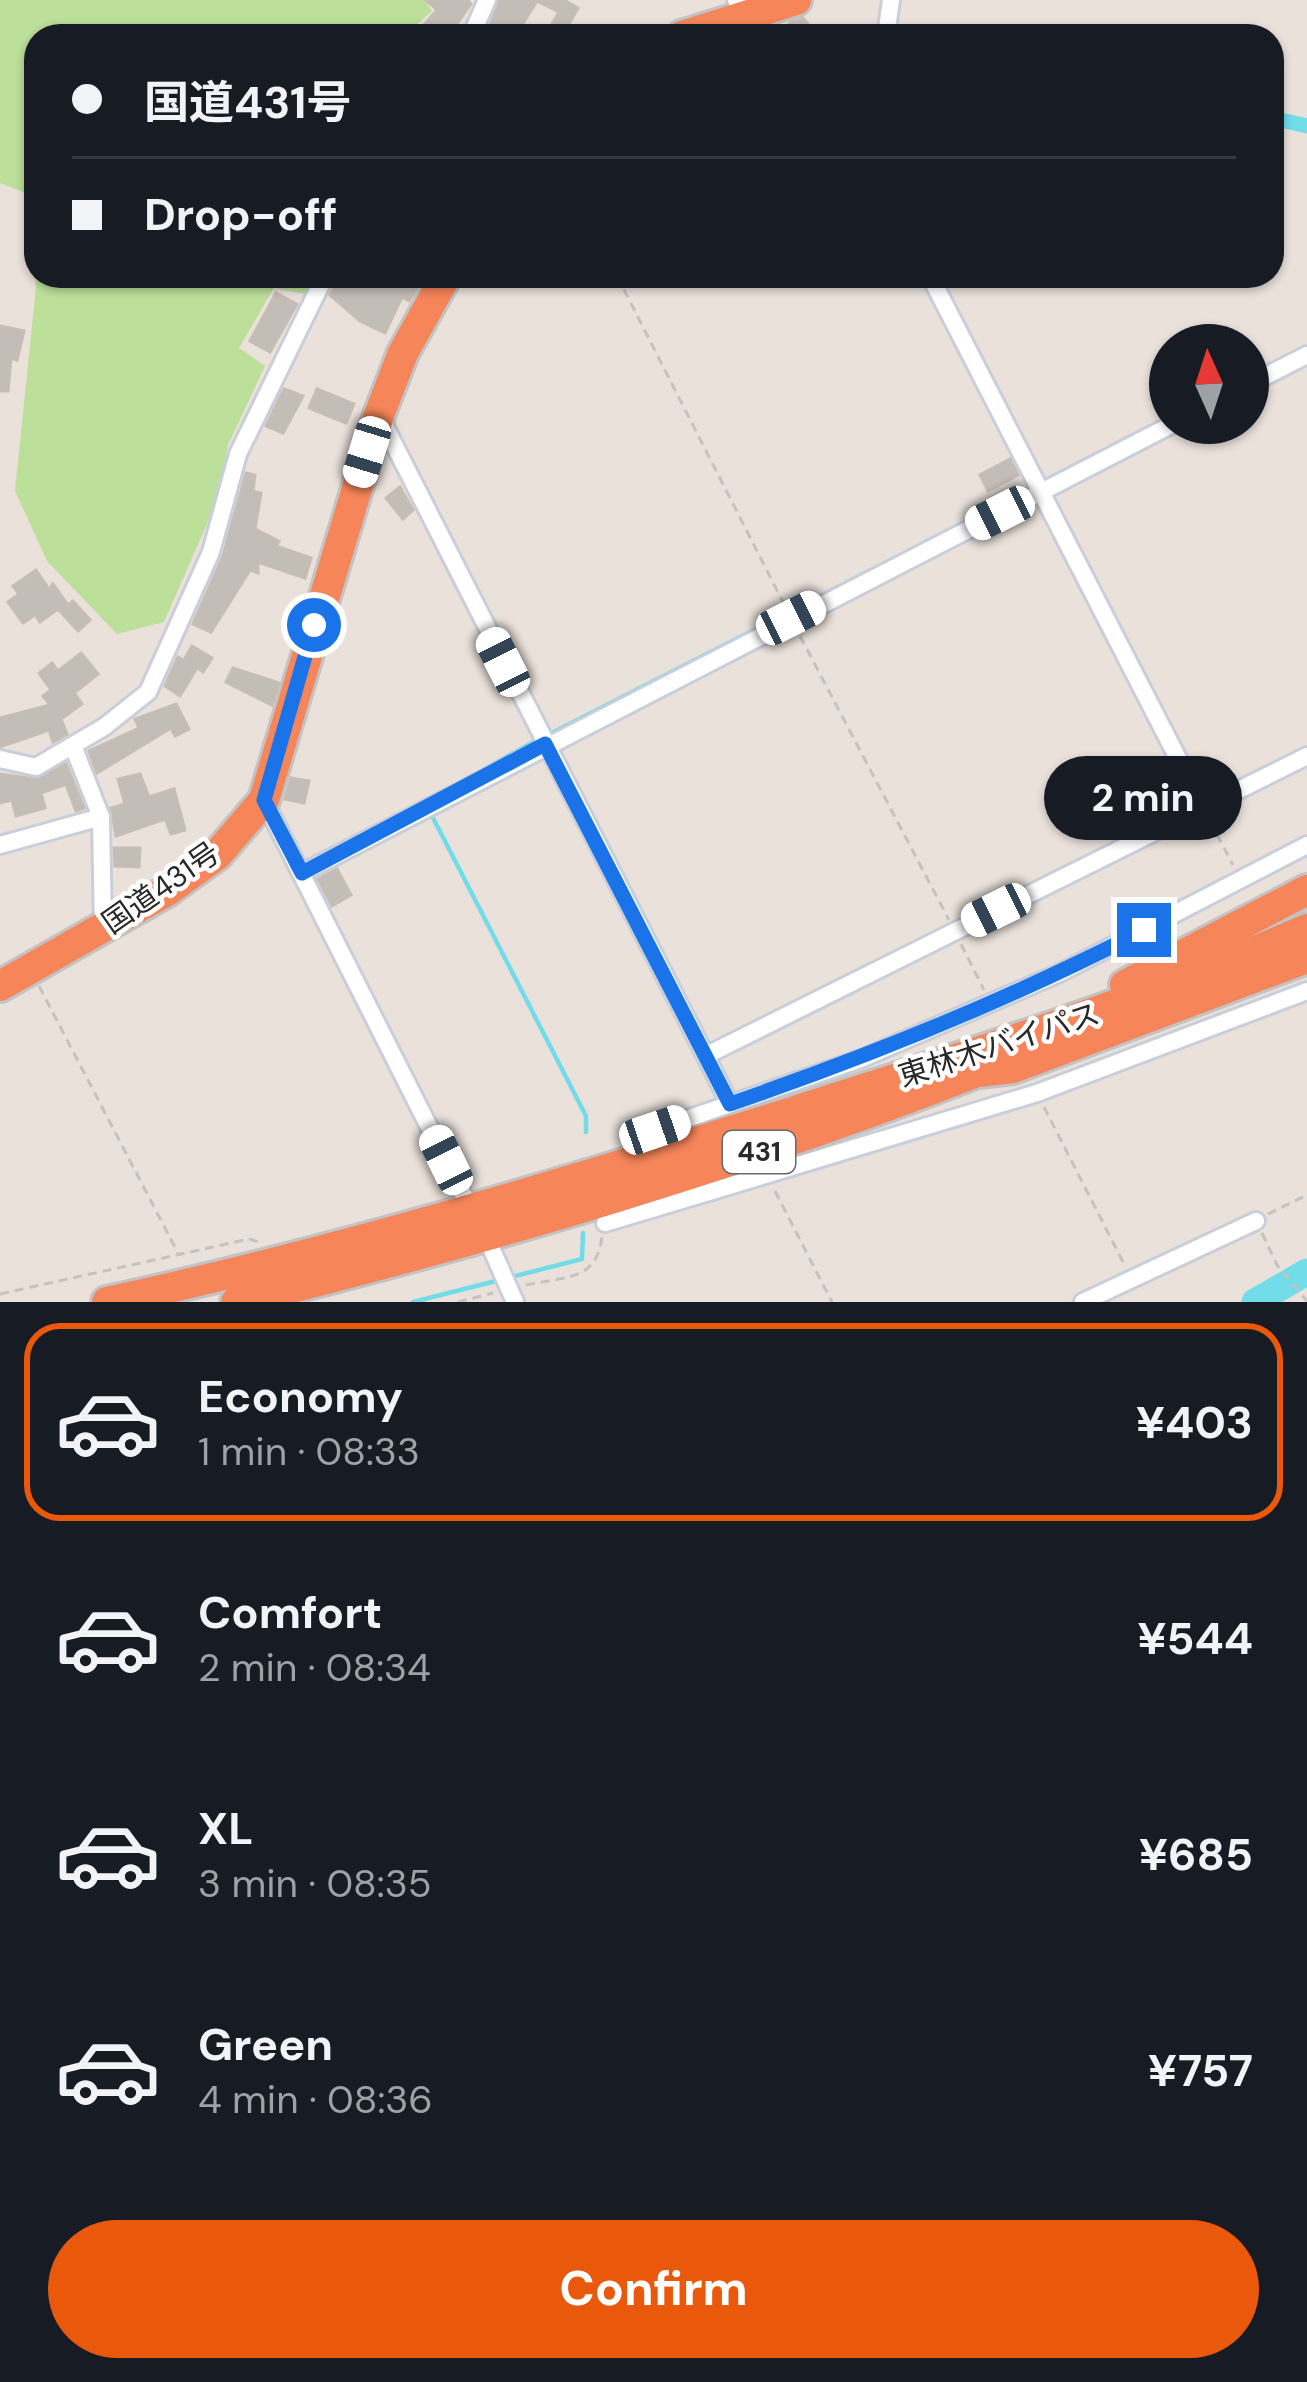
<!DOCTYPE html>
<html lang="en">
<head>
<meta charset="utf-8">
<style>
	body { margin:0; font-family:"DM Sans","Noto Sans JP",sans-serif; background:#242831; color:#f1f3f6; height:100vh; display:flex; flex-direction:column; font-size:45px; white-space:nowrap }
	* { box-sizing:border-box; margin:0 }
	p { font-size:39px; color:#9ea1a6 }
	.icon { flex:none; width:66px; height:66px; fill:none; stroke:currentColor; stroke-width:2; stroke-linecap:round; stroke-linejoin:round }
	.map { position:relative; height:1302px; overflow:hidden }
	.details { display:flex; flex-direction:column; background:#171b24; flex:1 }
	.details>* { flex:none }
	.hud { position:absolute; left:24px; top:24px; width:1260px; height:264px; border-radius:36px; box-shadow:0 3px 9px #0004; display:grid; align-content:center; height:264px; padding:0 48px; background:#171b24 }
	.needle { width:78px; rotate:357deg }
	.tools { position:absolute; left:1149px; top:324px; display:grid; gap:24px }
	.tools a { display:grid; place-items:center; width:120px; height:120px; border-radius:50%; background:#171b24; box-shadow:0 3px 9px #0004; font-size:60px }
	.end { position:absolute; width:54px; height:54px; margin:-27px; border:15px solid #1a73e8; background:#fff; box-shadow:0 0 0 6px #fff }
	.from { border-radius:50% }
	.bubble { position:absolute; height:84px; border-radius:42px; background:#171b24; box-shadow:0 3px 9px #0004; font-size:39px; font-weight:700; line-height:84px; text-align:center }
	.car { position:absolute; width:36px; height:72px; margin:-36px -18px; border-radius:15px; box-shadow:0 0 9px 3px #0007; background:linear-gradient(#fff 24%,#345 0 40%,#fff 0 76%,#345 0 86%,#fff 0) }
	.hud b { display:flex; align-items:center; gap:42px; height:114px; font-size:45px }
	.hud b+b { border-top:3px solid #363941 }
	.hud i { width:30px; height:30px; background:#f1f3f6 }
	ul { padding:21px 0 0; list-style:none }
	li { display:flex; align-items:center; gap:36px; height:198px; margin:0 24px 18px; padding:0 24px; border:6px solid transparent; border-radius:36px }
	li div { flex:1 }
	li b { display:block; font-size:45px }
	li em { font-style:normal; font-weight:700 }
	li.active { border-color:#ea580c }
	li>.icon { width:108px; height:108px; stroke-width:1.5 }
	.action { display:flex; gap:24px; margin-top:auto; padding:24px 48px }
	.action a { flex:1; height:138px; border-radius:72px; background:#ea580c; color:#fff; font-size:48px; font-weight:700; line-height:138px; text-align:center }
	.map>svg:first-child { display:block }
</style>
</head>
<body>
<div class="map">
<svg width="1307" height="1302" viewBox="0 0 1307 1302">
	<rect width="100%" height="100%" fill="#eae1db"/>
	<polygon fill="#bcdf99" points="0,0 425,0 432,11 415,26 425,36 36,36 36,276 315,276 306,294 274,288 239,348 265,366 228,445 217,501 164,622 117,634 47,561 15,491 36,287 26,193 0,183"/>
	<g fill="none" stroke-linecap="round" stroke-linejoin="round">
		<g stroke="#72dce8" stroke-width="4.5">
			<polyline points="548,735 885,563"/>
			<polyline points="425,802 537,740"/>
			<polyline points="430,812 586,1116 586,1132"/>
			<polyline points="413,1302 582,1259 583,1233"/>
		</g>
		<polyline stroke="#72dce8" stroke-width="15" points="1272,118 1307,126"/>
		<polyline stroke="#72dce8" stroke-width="27" points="1255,1302 1307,1272"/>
	</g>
	<g fill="#c3bdb7" stroke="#c6bdb5" stroke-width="3">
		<polygon points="426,0 467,0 471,4 448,36 435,36 423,26 437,10"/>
		<polygon points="500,0 564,0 578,8 562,36 549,29 559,12 537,1 515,36 486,36"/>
		<polygon points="803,18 818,36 774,36 791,22"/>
		<polygon points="351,276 362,276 377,286 383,276 424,276 409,301 402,297 385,333 360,321 330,295 339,280 345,284"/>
		<polygon points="276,293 297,304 270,352 250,341"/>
		<polygon points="0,326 24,331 17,360 11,358 8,391 0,391"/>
		<polygon points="284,389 303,396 283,433 266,426"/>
		<polygon points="317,389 354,404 346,423 309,408"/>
		<polygon points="1010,459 1018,475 988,491 980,475"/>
		<polygon points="246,473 255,475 253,491 261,493 255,529 279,541 276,546 311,558 305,578 258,562 258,573 250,570 211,632 193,624 223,556"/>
		<polygon points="400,487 413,510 403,519 386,498"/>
		<polygon points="36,570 49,589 53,584 68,605 73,601 90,620 78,631 58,609 40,622 35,615 23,623 8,602 19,594 13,586"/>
		<polygon points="192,646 212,658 203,672 197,668 180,696 165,686 178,657 184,660"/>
		<polygon points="81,653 98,674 74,693 82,704 61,719 67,734 53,742 49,730 0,747 0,718 50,705 43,696 51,690 39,673 52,663 58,671"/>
		<polygon points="233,668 279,683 272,705 226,682"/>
		<polygon points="176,704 189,729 175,736 171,728 97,773 89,751 139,728 135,719"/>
		<polygon points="66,764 84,808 76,811 66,784 41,793 45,808 16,816 12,800 0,803 0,774 35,779"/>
		<polygon points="140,774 149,797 174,789 185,830 171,834 165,819 116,836 111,808 125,804 118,779"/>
		<polygon points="291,778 309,781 304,803 285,799"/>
		<polygon points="114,848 140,848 139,867 115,866"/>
		<polygon points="337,869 351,895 332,906 318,879"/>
	</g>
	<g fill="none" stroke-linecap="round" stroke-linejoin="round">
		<g stroke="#c9cfda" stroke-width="22">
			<g id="street">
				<polyline points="736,0 760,36"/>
				<polyline points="471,36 487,0"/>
				<polyline points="886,36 891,0"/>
				<polyline points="930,276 1204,809"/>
				<polyline points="1248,385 1307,355"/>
				<polyline points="379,415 730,1104"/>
				<polyline points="0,759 36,767 104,727 148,692 211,552 238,454 325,276"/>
				<polyline points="264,800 472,1212"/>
				<polyline points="101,817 103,929"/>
				<polyline points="0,845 101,817 73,746"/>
				<polyline points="302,873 1175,423"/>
				<polyline points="707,1055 1307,756"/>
				<polyline points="634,1155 655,1130 861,1059 1062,972 1307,845"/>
				<polyline points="684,1180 712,1191 1037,1093 1307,991"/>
				<polyline points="605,1223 712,1191"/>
				<polyline points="485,1234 515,1302"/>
				<polyline points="1083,1302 1256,1221"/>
			</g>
		</g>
		<g stroke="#c3c3c3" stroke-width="36">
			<g id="highway">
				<polyline points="682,36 796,0"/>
				<polyline points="1125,985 1307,890"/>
				<polyline points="0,986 167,891 217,855 264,800 379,415 403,353 446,276"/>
				<polyline points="978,1072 1013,1068 1307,958"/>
				<path d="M107 1302C338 1252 566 1183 792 1112 966 1056 1139 1002 1307 929"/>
				<path d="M236 1302C490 1239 738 1166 982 1070"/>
			</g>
		</g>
		<g stroke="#c3c3c3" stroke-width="3" stroke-dasharray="9 6" stroke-linecap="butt">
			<polyline points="617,276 785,606"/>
			<polyline points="800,636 949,920"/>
			<polyline points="1210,821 1233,865"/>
			<polyline points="961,944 984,990"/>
			<polyline points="39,986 179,1255"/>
			<polyline points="1044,1107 1124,1264"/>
			<polyline points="775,1191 832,1302"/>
			<polyline points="1268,1214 1307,1195"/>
			<polyline points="1262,1233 1277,1265 1307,1301"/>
			<path d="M526 1285C565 1276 597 1282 602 1236"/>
			<polyline points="0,1294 249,1239 262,1243"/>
			<polyline points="458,1302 493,1293"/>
		</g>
		<use href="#street" stroke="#fff" stroke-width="16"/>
		<use href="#highway" stroke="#f6855a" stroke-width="30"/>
	</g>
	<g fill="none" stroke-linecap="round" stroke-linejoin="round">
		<path stroke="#1a73e8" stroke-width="15" d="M314 625 264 800 302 873 545 744 730 1104C872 1055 1011 999 1144 930"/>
	</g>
	<g text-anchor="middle" stroke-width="9" stroke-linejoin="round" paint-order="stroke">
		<rect fill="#fff" stroke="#696969" stroke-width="3" x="723" y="1131" width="72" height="42" rx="9"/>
		<g font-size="27" font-weight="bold" fill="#292929">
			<text x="759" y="1161">431</text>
		</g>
		<g font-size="30" fill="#292929" stroke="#fff">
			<text transform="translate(161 888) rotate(-35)" y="10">国道431号</text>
			<text transform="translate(999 1045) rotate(-18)" y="10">東林木バイパス</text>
		</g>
	</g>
</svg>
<div class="tools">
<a><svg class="needle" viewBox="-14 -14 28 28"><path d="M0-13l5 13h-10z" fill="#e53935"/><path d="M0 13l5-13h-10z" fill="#9ea1a6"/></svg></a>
</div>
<i class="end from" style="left:314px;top:625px"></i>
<i class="end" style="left:1144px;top:930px"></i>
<div class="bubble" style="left:1044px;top:756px;width:198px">2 min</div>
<i class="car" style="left:367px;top:452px;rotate:197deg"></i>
<i class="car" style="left:1000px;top:513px;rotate:243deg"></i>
<i class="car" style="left:791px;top:618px;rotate:63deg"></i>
<i class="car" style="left:503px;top:662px;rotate:333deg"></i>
<i class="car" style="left:996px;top:910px;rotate:244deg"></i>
<i class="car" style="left:655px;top:1130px;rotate:71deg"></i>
<i class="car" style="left:446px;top:1160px;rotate:334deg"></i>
<div class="hud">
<b><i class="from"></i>国道431号</b>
<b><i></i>Drop-off</b>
</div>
</div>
<section class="details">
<ul>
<li class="active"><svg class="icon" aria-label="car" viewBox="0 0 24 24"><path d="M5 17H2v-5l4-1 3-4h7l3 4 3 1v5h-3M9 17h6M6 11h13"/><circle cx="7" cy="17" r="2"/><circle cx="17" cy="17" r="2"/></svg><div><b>Economy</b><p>1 min · 08:33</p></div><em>¥403</em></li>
<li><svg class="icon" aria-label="car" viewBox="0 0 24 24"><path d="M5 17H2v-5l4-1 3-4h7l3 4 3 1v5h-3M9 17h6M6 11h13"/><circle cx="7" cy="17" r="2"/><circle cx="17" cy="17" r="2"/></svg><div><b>Comfort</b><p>2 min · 08:34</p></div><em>¥544</em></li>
<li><svg class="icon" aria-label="car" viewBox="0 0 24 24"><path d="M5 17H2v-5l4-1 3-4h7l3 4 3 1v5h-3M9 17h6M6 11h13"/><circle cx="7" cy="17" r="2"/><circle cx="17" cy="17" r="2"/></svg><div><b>XL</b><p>3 min · 08:35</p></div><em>¥685</em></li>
<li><svg class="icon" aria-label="car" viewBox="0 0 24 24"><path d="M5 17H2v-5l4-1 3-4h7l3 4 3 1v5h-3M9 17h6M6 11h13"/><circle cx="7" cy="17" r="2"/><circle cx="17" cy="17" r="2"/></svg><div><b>Green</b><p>4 min · 08:36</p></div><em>¥757</em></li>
</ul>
<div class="action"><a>Confirm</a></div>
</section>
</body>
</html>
